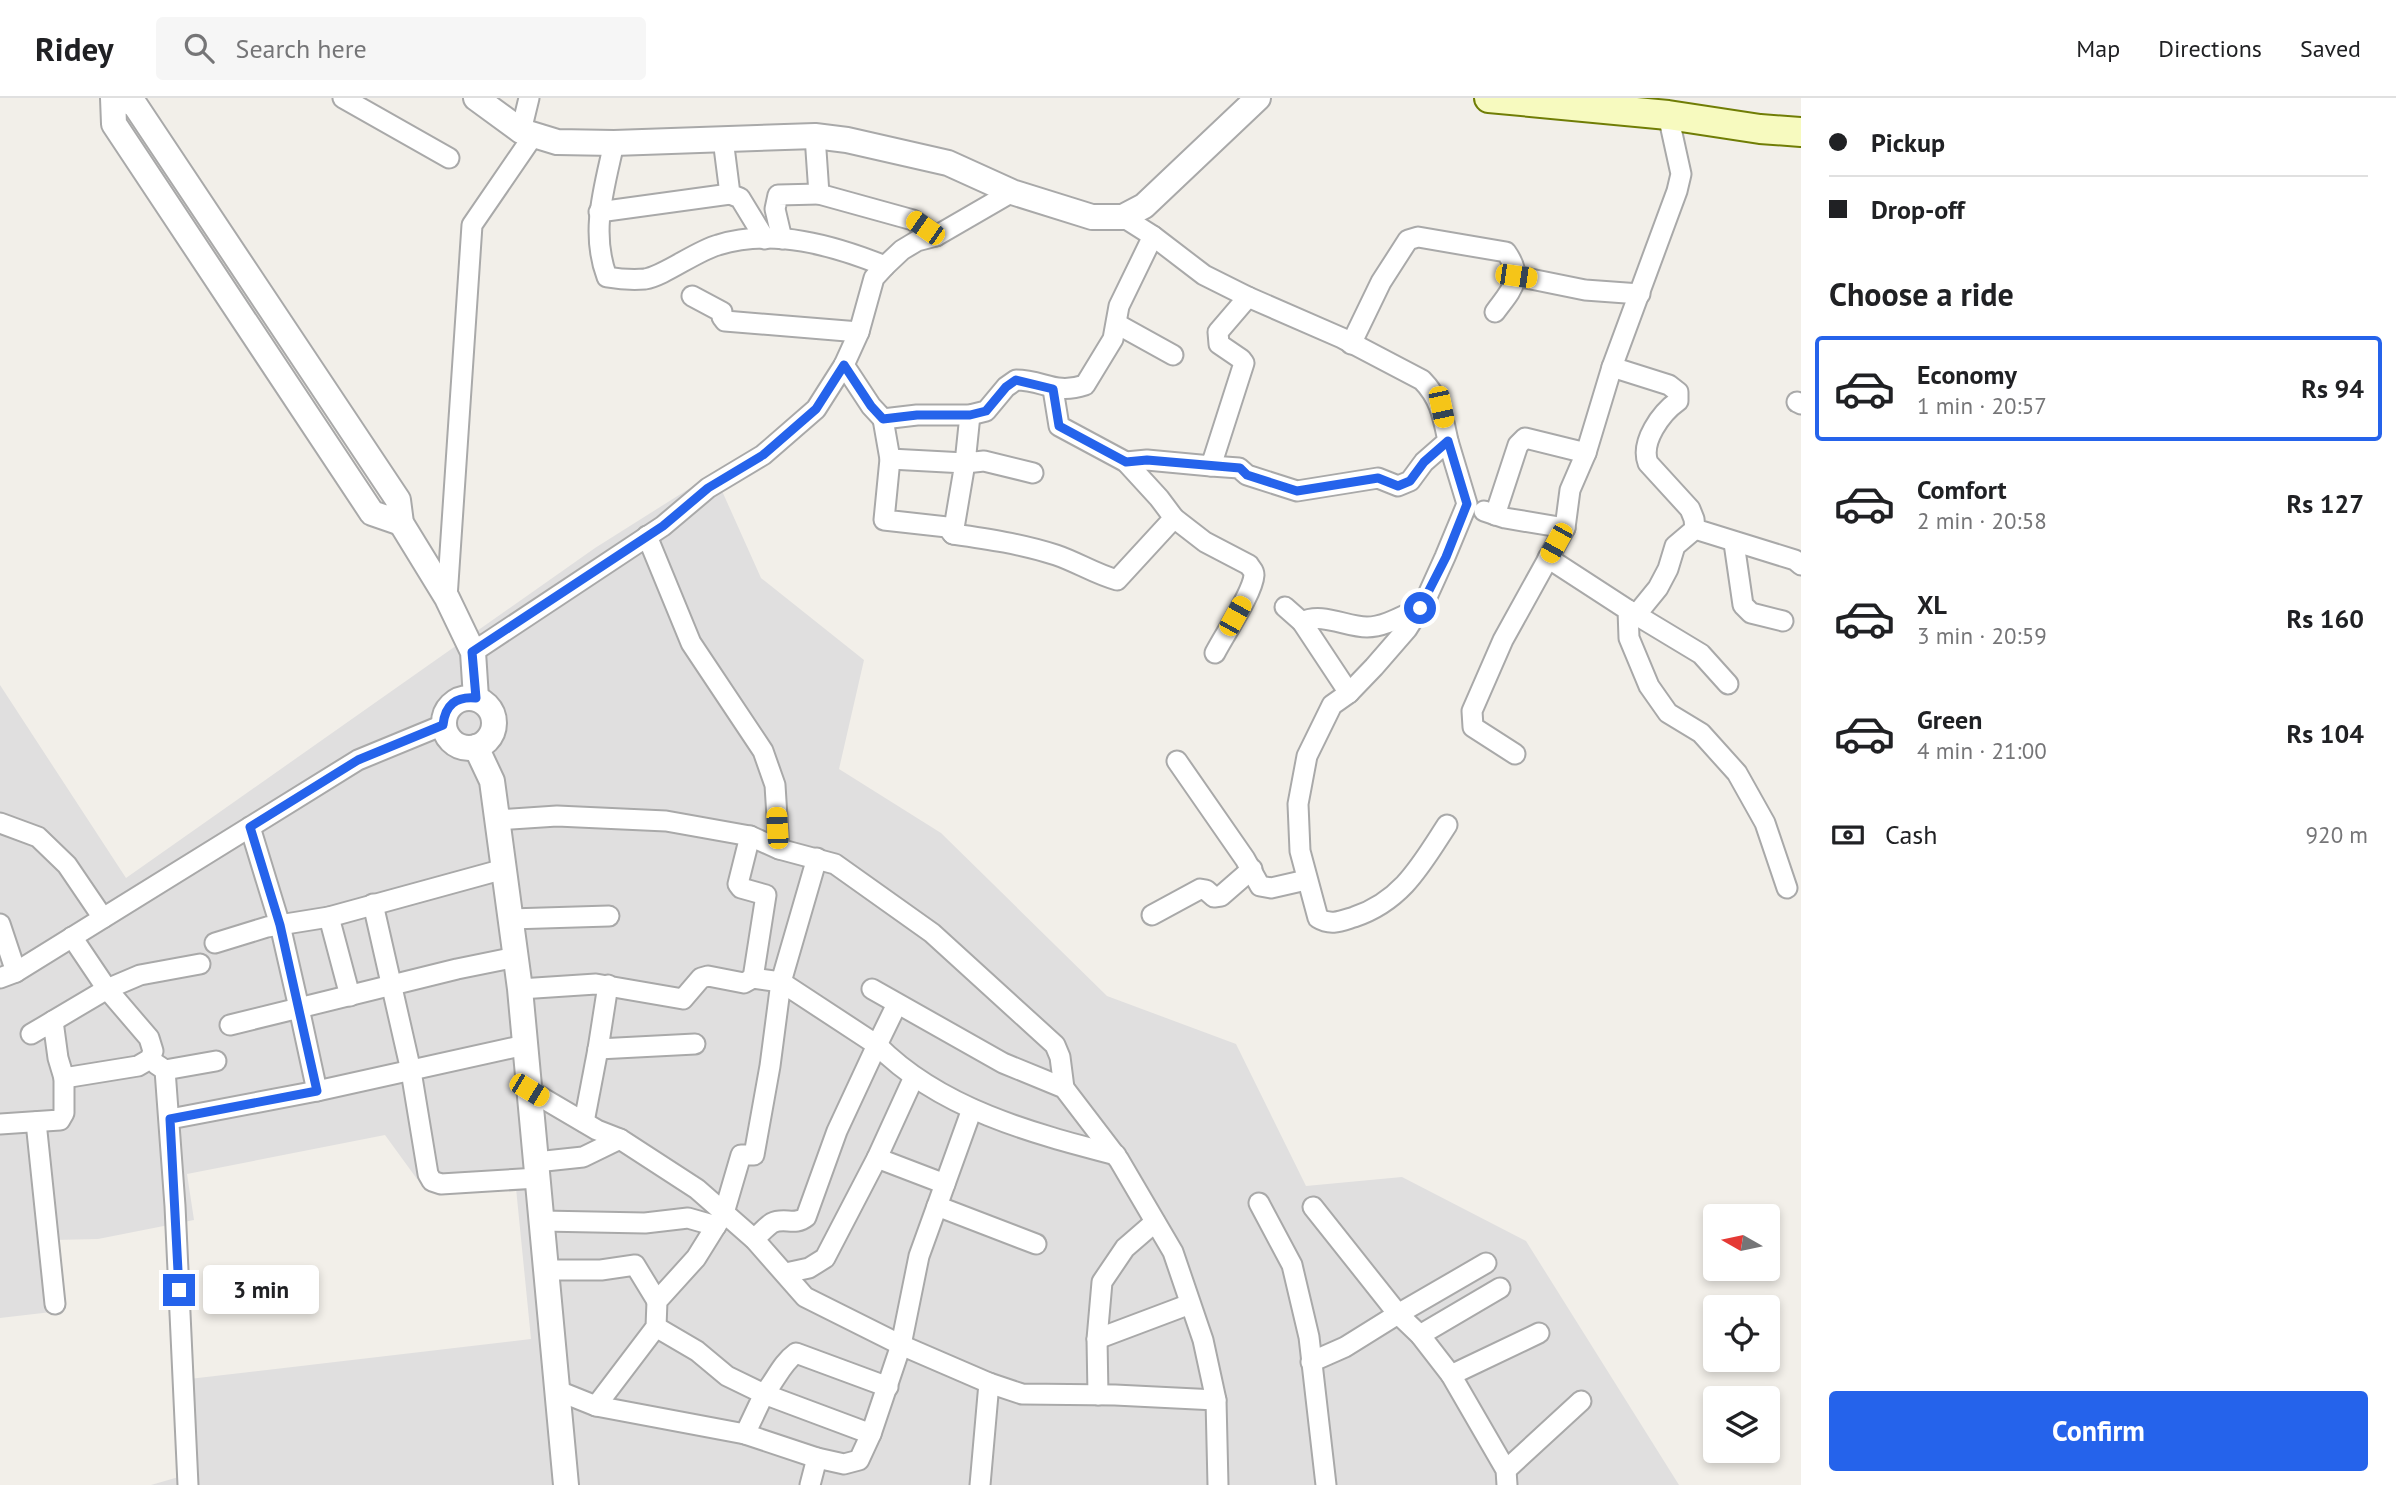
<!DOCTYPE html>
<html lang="en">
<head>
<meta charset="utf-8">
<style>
	body { margin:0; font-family:"PT Sans",sans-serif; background:#f6f6f6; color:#202124; height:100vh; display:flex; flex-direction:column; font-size:26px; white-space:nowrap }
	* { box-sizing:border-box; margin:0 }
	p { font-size:23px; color:#757577 }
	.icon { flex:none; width:38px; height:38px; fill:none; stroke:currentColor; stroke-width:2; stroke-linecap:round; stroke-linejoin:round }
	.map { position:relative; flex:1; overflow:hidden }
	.details { display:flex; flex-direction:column; background:#fff; width:595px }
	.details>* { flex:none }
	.hud { display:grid; align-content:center; height:154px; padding:0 28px; background:#fff }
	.needle { width:46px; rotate:279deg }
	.controls { position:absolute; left:1703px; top:1106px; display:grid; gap:14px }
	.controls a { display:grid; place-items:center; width:77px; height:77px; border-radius:7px; background:#fff; box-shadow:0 4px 10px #0003; font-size:35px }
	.end { position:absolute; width:32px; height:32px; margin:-16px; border:9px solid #2563eb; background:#fff; box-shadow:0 0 0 4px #fff }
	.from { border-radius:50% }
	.bubble { position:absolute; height:49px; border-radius:7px; background:#fff; box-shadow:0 4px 10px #0003; font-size:23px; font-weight:600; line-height:49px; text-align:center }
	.car { position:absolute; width:21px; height:42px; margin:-21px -10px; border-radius:9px; box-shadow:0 0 5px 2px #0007; background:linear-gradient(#f5c518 24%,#345 0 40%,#f5c518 0 76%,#345 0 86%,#f5c518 0) }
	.hud b { display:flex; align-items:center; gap:24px; height:66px; font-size:26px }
	.hud b+b { border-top:2px solid #e0e0e0 }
	.hud i { width:18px; height:18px; background:#202124 }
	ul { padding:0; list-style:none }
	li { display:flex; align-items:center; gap:21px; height:105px; margin:0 14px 10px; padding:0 14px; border:4px solid transparent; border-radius:7px }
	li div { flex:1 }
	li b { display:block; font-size:26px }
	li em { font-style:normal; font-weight:600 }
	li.selected { border-color:#2563eb }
	li>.icon { width:63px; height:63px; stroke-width:1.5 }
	h2 { padding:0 28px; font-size:32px; line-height:84px }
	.pay { display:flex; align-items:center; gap:18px; height:77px; padding:0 28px; font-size:26px }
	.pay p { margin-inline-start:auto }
	.cta { display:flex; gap:14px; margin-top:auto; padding:14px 28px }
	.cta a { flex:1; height:80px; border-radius:7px; background:#2563eb; color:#fff; font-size:28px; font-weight:600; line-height:80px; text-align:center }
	header { display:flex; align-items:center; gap:42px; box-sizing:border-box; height:98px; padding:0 35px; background:#fff; border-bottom:2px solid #e0e0e0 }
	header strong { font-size:33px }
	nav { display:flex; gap:38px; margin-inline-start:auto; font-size:24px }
	.search { width:490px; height:63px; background:#f6f6f6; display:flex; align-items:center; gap:18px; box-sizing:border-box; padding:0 24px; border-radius:7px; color:#757577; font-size:26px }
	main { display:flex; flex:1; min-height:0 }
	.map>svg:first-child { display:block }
</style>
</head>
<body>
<header>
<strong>Ridey</strong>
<div class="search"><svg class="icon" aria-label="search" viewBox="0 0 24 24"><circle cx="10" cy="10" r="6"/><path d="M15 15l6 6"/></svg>Search here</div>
<nav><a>Map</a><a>Directions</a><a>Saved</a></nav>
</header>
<main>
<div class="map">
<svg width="1801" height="1387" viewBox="0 0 1801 1387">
	<rect width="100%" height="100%" fill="#f2efe9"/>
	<polygon fill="#e0dfdf" points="714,375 761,480 864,562 839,671 941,735 1107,898 1236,946 1306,1088 1402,1079 1526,1143 1679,1387 151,1387 189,1376 189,1281 531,1241 515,1080 417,1081 385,1037 187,1076 194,1122 98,1141 53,1142 60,1213 0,1220 0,587 126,780 595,450"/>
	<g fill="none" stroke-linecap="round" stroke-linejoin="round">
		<g stroke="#a9a9a9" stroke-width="23">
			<g id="minor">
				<polyline points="343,0 449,60"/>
				<polyline points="521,33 529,0"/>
				<polyline points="815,38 819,96 913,122 936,138"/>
				<polyline points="723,41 730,96 740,100 765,141"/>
				<path d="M614 45C604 91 590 134 607 179 619 181 633 182 645 181 664 178 696 153 718 147 773 130 833 147 885 168"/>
				<polyline points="599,114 730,96"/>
				<polyline points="782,141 775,111 778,97 819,96"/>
				<polyline points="1516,178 1585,192 1640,196"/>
				<polyline points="692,198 722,214 722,219 725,223 859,234"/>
				<polyline points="1117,226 1173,257"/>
				<path d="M1351 246 1381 184 1408 142 1418 139 1506 154C1525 181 1511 192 1495 214"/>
				<path d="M844 267 871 308 883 321 917 317H970L986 313 1006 289 1016 282C1044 282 1054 297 1085 287L1113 241 1119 208 1153 138 1123 119"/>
				<path d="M1612 269 1669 287 1678 294V303C1661 315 1640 344 1648 365L1690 411 1694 421 1695 431 1795 462 1801 467"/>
				<polyline points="1053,291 1059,328 1126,364 1147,362 1211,368 1244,265 1241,261 1219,246 1218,234 1248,199 1204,177 1153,138"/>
				<polyline points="1797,304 1801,306"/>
				<polyline points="970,317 965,365 984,363 1033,375"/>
				<path d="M883 321 890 361 884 422 947 429 953 436C988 441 1022 446 1056 457 1077 464 1095 476 1117 482L1174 420 1159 400 1126 364"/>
				<polyline points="890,361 965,365 953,436"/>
				<path d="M1211 368 1239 370 1247 377 1297 393 1378 380 1398 388 1410 383 1424 364 1448 343C1443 319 1440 300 1422 282L1342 240 1248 199"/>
				<polyline points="1484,413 1505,420 1565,430"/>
				<polyline points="1495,417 1518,347 1525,340 1586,355"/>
				<path d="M1174 420 1205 444 1249 467C1251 471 1254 472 1254 477 1253 495 1224 537 1215 555"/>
				<polyline points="647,438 691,545 763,653 775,687 779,751"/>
				<polyline points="1734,445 1743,507 1751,515 1783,523"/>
				<polyline points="1548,460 1628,512 1629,540 1649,588 1668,615 1701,635 1737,675 1765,725 1787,790"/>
				<polyline points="447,500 472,127 533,38"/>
				<polyline points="1285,509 1302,524 1349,595"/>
				<polyline points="1628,512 1701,556 1728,586"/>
				<polyline points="1636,517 1658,490 1668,471 1675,448 1695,431"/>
				<path d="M1302 524C1322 514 1346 529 1367 529 1385 529 1404 517 1420 510"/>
				<polyline points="473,554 663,428 708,390 763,357 816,311 844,267 859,234 874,180 885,168 902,152 917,143 936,138 1012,94"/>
				<polyline points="1515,656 1473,629 1472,613 1503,542 1565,430 1570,392 1586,355 1612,269 1677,93 1681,76 1668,17"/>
				<polyline points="1177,663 1245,761 1260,788 1271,790 1306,782"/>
				<polyline points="496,722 557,718 666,723 750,738 779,751 835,766 932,835 1055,947 1060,959 1064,990"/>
				<polyline points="0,725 38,739 67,767 103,820"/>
				<path d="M1447 727C1421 767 1402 803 1354 819 1341 823 1331 828 1318 820L1300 753 1298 706 1307 658 1332 607 1349 595 1374 569 1407 531 1426 501 1445 459 1467 406 1448 343"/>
				<polyline points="250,729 280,827 299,910 457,871 516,859"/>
				<polyline points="750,738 738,786 741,790 766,797 753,880"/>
				<polyline points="817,760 781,884 877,947 897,906"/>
				<polyline points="373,806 411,973 428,1076 432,1083 441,1086 538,1080"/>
				<polyline points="1152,817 1200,791 1206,792 1214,799 1221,798 1252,771"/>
				<polyline points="329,819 350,898"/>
				<polyline points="510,821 609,818"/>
				<polyline points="0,826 16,874"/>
				<polyline points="215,845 267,829 329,819 504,771"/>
				<polyline points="0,880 16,874 358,662 443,627"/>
				<polyline points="608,887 598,951 695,946"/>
				<polyline points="520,891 596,886 683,901 701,880 708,878 744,885 753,880 781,884 770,968 754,1057 741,1057 724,1115 696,1160 657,1203 656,1229 596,1308"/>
				<polyline points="872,891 1003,965 1064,990 1119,1062 1173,1154 1203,1242 1216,1302 1218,1387"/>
				<polyline points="53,923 107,891 140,877 200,866"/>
				<polyline points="230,927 299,910 317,993"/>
				<polyline points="31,936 53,923 58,960 64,980 138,968 150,961 153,953 149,940 107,891 72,839"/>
				<polyline points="156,966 165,972 216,963"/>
				<polyline points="165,972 175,1108 188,1387"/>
				<polyline points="529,992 597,1032 620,1041 697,1091 754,1141 805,1199 901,1247 989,1285 1022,1296 1115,1297 1216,1302"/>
				<polyline points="170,1021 317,993 525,947"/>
				<polyline points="36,1024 55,1206"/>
				<polyline points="584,1024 598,951"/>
				<polyline points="0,1026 60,1022 64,1015 64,980"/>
				<polyline points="877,1060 945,1086"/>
				<polyline points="536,1064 583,1059 620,1041"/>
				<polyline points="1259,1105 1292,1167 1309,1239 1326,1387"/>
				<polyline points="937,1108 1036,1146"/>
				<polyline points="1313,1109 1398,1216 1486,1165"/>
				<polyline points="542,1123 645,1125 688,1120 716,1128"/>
				<path d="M754 1141C760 1136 766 1129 772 1125 784 1119 795 1128 806 1119L837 1033 877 947C940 1011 1032 1035 1116 1057"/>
				<polyline points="546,1172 601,1172 635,1167 657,1203"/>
				<polyline points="786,1175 809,1170 825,1160 877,1060 914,979"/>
				<polyline points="656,1229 697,1253 727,1278 764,1296 745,1336"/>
				<polyline points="1420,1237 1500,1190"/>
				<polyline points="1097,1241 1190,1206"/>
				<polyline points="1311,1264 1345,1249 1398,1216 1420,1237 1451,1277 1539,1235"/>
				<polyline points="1451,1277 1506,1372 1507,1387"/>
				<polyline points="556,1292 596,1308 745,1336 817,1360"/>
				<polyline points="1098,1297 1097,1241 1102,1184 1125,1150 1155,1124"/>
				<path d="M871 1336 764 1296C775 1283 782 1265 796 1255L888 1289"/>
				<polyline points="1506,1372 1581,1303"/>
				<polyline points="810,1387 817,1360 844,1366 859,1362 871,1336 901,1247 919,1158 972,1011"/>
				<polyline points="980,1387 989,1285"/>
			</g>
		</g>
		<g stroke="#a9a9a9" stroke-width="28">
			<g id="tertiary">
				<polyline points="113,0 114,26 372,415 401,425"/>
				<polyline points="121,0 135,7 398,402 401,425 447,500 473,554 476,600"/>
				<polyline points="476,0 521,33 557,44 614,45 815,38 847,42 948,65 1012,94 1092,119 1123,119 1144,108 1258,0"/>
				<circle cx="469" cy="625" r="25"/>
				<polyline points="476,649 492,683 520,891 566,1387"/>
			</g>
		</g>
		<g stroke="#707d05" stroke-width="32">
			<polyline id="secondary" points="1489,0 1668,17 1760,31 1801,34"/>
		</g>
		<use href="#minor" stroke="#fff" stroke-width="19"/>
		<use href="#tertiary" stroke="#fff" stroke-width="24"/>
		<use href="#secondary" stroke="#f7fabf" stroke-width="28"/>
	</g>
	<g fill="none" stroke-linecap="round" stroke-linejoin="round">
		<path stroke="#2563eb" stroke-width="9" d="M179 1192 170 1021 317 993 280 827 250 729 358 662 443 627C445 607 456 598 476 600L472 554 663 428 708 390 763 357 816 311 844 267 871 308 883 321 917 317H970L986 313 1006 289 1016 282 1053 291 1059 328 1126 364 1147 362 1240 370 1247 377 1297 393 1378 380 1398 388 1410 383 1424 364 1448 343 1467 406 1446 459 1420 510"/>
	</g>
</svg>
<div class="controls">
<a><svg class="needle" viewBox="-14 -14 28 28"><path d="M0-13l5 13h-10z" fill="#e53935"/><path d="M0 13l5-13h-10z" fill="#757577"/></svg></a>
<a><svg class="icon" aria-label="locate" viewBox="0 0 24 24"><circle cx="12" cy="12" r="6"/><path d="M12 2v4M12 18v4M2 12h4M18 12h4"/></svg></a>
<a><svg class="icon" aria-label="layers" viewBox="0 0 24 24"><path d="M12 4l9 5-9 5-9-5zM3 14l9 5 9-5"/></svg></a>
</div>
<i class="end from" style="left:1420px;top:510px"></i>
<i class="end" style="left:179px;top:1192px"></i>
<div class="bubble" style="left:203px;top:1167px;width:116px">3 min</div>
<i class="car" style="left:925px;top:130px;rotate:305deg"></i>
<i class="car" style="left:1516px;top:178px;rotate:98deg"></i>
<i class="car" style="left:1441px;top:309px;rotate:168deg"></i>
<i class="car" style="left:1556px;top:445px;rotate:209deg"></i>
<i class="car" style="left:1235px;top:518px;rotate:29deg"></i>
<i class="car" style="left:777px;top:730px;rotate:357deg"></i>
<i class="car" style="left:529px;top:992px;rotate:121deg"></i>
</div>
<section class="details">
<div class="hud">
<b><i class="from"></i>Pickup</b>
<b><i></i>Drop-off</b>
</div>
<h2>Choose a ride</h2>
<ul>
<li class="selected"><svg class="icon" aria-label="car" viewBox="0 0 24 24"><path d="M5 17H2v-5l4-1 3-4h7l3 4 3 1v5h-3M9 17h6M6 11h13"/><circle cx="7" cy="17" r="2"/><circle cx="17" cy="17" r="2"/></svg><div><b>Economy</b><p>1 min · 20:57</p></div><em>Rs 94</em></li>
<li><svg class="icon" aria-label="car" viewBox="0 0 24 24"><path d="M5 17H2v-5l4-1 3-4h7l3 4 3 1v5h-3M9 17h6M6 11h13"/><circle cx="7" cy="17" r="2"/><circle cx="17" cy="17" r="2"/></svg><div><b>Comfort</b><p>2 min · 20:58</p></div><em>Rs 127</em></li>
<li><svg class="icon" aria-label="car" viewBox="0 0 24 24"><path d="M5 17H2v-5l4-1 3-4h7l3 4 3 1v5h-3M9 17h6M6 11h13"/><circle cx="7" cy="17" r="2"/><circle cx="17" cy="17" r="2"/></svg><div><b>XL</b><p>3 min · 20:59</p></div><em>Rs 160</em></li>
<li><svg class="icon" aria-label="car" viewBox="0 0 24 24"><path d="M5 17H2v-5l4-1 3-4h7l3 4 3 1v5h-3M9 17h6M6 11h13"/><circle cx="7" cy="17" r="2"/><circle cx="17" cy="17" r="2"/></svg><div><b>Green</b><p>4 min · 21:00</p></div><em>Rs 104</em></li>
</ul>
<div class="pay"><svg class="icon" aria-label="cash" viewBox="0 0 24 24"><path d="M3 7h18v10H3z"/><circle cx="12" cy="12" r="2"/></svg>Cash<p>920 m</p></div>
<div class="cta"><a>Confirm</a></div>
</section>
</main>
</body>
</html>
